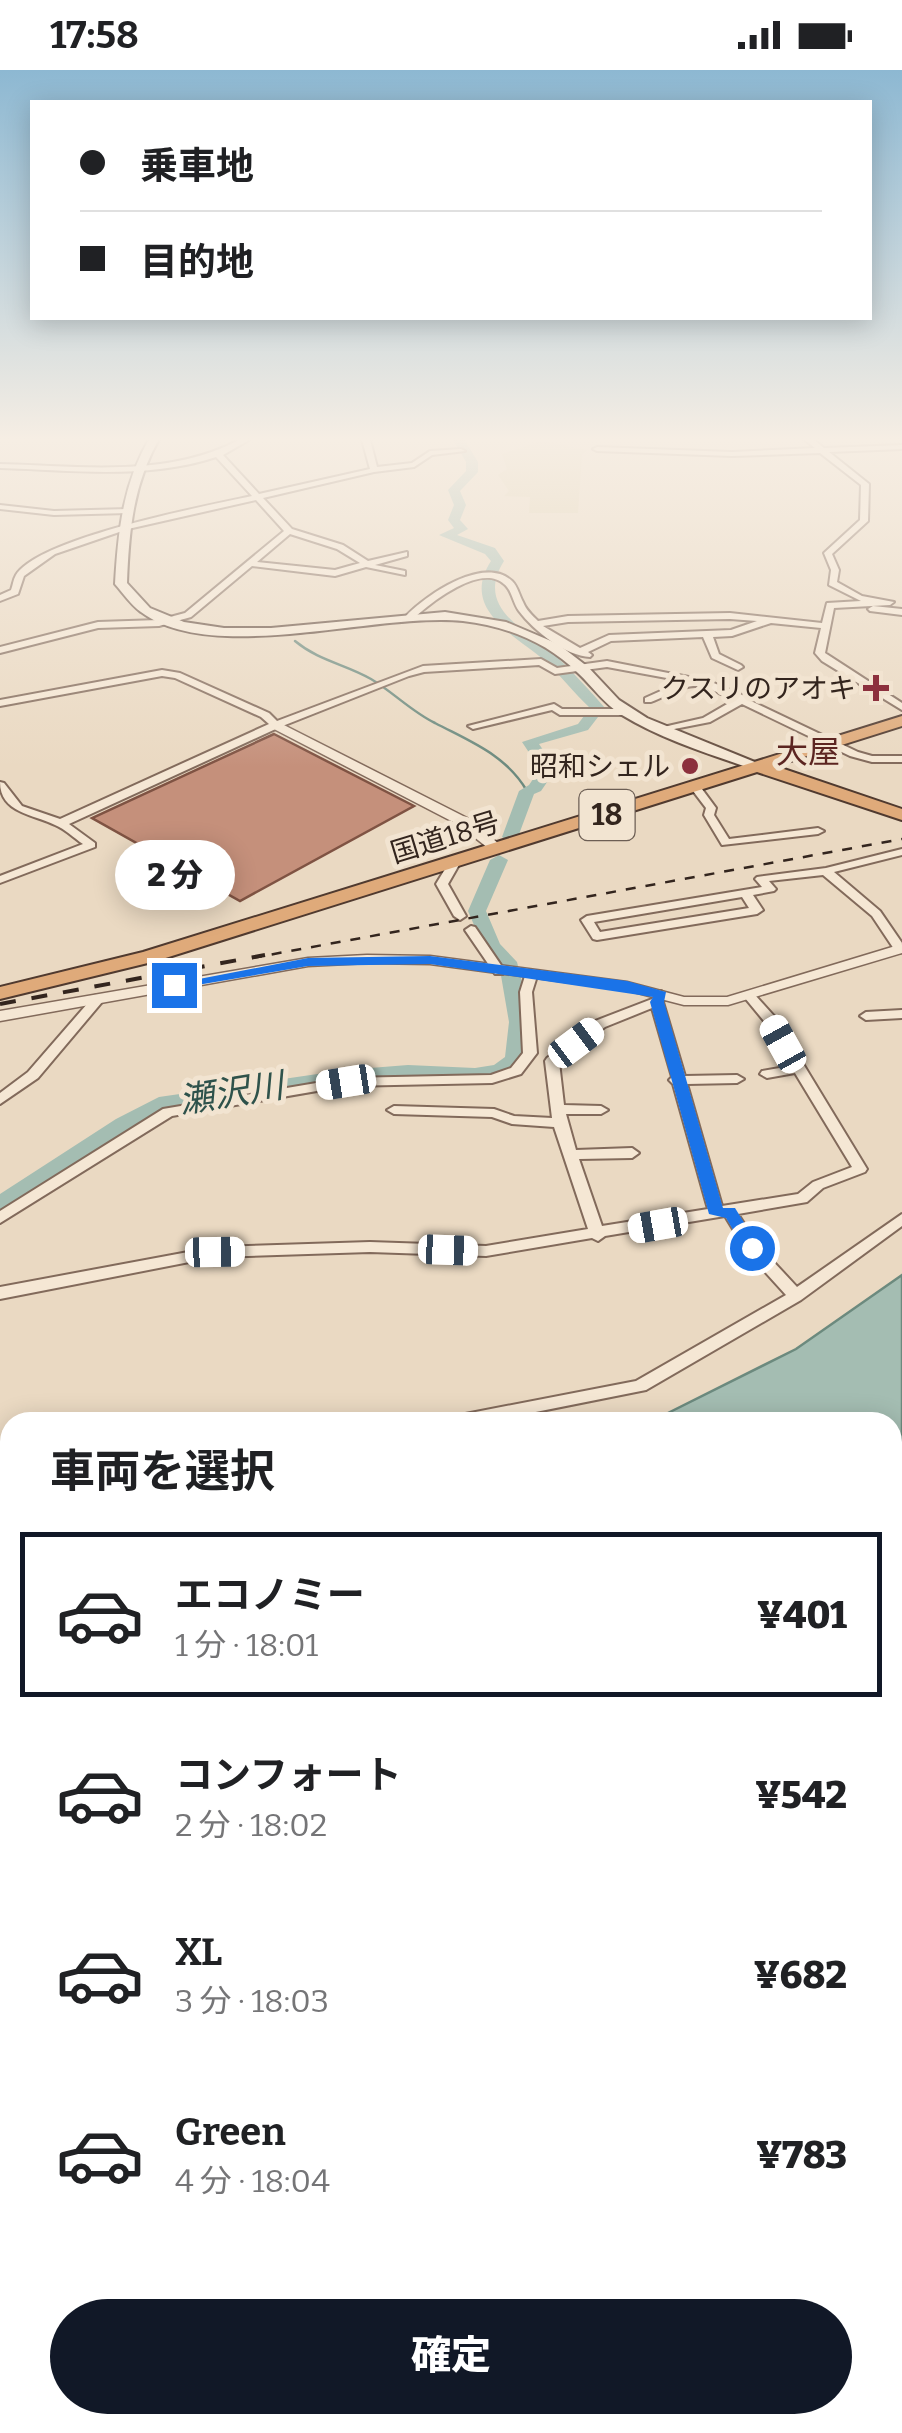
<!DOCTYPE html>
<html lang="ja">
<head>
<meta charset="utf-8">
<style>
	body { margin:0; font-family:Bitter,"Noto Sans JP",serif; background:#f2f2f2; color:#202124; height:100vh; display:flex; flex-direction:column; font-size:38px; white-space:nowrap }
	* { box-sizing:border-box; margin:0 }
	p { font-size:32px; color:#757577 }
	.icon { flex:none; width:55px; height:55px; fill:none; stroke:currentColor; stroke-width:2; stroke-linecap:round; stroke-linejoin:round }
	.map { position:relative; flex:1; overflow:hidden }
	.panel { position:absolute; left:0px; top:1342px; width:902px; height:1022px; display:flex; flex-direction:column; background:#fff; border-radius:30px 30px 0 0; box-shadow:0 5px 25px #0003 }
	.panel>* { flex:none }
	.guide { position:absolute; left:30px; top:30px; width:842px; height:220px; border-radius:0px; box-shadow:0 5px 25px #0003; display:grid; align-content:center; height:220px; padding:0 50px; background:#fff }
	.end { position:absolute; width:45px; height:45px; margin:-22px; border:12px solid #1a73e8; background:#fff; box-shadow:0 0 0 5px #fff }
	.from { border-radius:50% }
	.bubble { position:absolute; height:70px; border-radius:35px; background:#fff; box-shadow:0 5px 25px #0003; font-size:32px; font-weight:800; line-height:70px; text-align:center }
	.car { position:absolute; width:30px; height:60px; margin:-30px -15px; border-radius:12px; box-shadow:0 0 8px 2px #0007; background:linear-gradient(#fff 24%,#345 0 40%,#fff 0 76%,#345 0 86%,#fff 0) }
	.guide b { display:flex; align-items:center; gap:35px; height:95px; font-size:38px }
	.guide b+b { border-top:2px solid #e0e0e0 }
	.guide i { width:25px; height:25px; background:#202124 }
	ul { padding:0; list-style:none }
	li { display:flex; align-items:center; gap:30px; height:165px; margin:0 20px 15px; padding:0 30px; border:5px solid transparent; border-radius:0px }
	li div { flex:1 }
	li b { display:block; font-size:38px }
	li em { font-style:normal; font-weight:800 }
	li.current { border-color:#111827 }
	li>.icon { width:90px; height:90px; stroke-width:1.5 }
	h2 { padding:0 50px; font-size:45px; line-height:120px }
	.cta { display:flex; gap:20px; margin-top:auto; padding:20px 50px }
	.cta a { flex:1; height:115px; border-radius:60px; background:#111827; color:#fff; font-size:40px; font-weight:800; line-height:115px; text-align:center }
	.status { display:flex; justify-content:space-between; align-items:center; height:70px; padding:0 50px; background:#fff; direction:ltr }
	.status svg { height:28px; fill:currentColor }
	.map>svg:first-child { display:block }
</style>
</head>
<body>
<div class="status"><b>17:58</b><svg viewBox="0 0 49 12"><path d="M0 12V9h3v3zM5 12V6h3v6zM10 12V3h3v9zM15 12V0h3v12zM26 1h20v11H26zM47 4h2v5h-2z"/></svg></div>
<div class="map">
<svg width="902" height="2363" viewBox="0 0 902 2363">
	<rect width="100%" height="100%" fill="#ead9c2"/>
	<g fill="#dfd1b0">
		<polygon points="541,371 588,380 582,385 578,443 529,443 530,427 504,426 509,421 498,405 507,399 502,384"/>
		<polygon points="10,1733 10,1880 0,1882 0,1734"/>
	</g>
	<polygon fill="#c7c697" points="10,1908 10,2128 0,2132 0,1909"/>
	<polygon fill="#a4bdb2" stroke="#6c8a7e" stroke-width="2.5" points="902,1205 902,1399 893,1408 892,1352 650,1352 796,1279"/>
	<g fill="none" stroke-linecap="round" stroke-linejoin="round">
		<path stroke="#6c8a7e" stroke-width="2.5" d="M295 571C319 591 345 594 371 609 393 622 412 642 435 653 471 672 506 685 527 721"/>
		<g fill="#a4bdb2" fill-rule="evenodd">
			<path d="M451 366H462L478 392V402L460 421 466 435 460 450 468 459 457 465 495 478 504 491C473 540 530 561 557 587 574 603 590 621 605 638L588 660 539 674 556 699 541 721 534 724 518 767 510 772 502 767 519 721 529 715 540 699 522 672 578 654 590 638C574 623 561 606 545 591 517 566 459 540 491 491L485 484 439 465 454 458 448 450 454 435 448 420 466 401V392Z"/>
			<polygon points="499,785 508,790 486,841 500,874 517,892 522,912 529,952 522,994 506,1005 475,1010 408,1007 345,1012 171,1038 130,1059 0,1141 0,1124 116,1049 159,1027 345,1000 408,995 475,998 494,995 505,987 509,952 499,894 483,876 468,841 490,790"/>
		</g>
	</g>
	<polygon fill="#c5907b" stroke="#7f5343" stroke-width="2.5" points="274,664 414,736 240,831 92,748"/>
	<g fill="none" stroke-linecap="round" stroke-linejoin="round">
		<g stroke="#826a5b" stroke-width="4">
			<g id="minor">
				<path d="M246 366H256L223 385 259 424 370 399 361 366H369L377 397 412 393 430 381 461 379 465 381 432 385 414 397 374 402 263 428 292 459 343 475 368 491 407 482V486L375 495 405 501V505L366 497 335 506 252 496 191 547 159 556 98 558 0 583V577L98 552 159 550 185 543 284 461 256 430 128 459 55 484 24 506 18 524 0 531V525L11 520C13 515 13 510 16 505 39 468 205 436 252 426L216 387C147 410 71 400 0 398V394C82 396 173 409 246 366ZM290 464 337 479 360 493 335 500 257 492Z"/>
				<path d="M800 366H809L824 378 902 375V379L829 382 869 414 868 451 832 484 839 500 837 512 862 526 894 532 890 535 834 538 825 583 902 633V640L822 591 815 583 821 558 771 553 732 566 713 567 719 584 741 595 743 597 738 600 712 588 703 567 611 571 588 582 592 585 590 587C566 586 534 561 519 541 513 533 512 520 504 514 481 493 431 532 414 548L406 546C426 525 484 485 512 511 518 517 519 525 523 532 526 540 532 545 538 551L568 546 730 543 822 553 827 533 861 531 829 515 831 500 824 483 860 450 861 415 820 383 732 386 597 381 593 379 597 377 732 382 815 378ZM730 549 757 551 731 560 609 565 580 578 543 556 568 552Z"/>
				<polygon points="0,435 54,441 128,439 132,441 128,443 54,445 0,439"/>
				<polygon points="873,536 902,539 902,545 870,541 868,539"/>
				<path d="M541 589 557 598 607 591 709 611 747 627 749 630 858 682 872 686H902V692H872L850 686 742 634 710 652 659 662V658L703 648 734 630C690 609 696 613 651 632H645V628L683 611 607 597 555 604 539 595 424 602 409 606 280 657 69 754 95 773V777L0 813V806L83 774C74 768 65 759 55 755 33 744 0 743 0 712L4 713 22 736 60 749 269 654 261 647 175 608 162 606 0 636V630L162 600 180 603 269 643 277 651 423 596Z"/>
				<polygon points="554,634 562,639 627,639 632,642 627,645 560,645 552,640 473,659 468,656"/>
				<polygon points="695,714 699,715 716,738 714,745 729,769 818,758 824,761 818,764 722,775 704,745 706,738 690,717"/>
				<path d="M902 779V785L834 802 880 841 902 873 900 883 896 882 872 846 823 805 769 811 776 819 774 821 753 825 763 840 757 844 597 870 593 869 581 850 587 846 762 817 755 809 757 807 826 798ZM742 827 749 838 600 862 594 852Z"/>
				<polygon points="454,790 460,793 448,814 466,846 460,850 454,846 436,814 450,791"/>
				<polygon points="471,856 475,857 505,901 503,904 495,904 493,901 465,860"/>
				<polygon points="531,902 537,906 532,922 537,983 521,1004 492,1013 346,1016 172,1046 0,1153 0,1141 163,1039 346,1008 491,1005 511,998 523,983 520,922 525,906"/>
				<path d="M661 921 667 925 663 932 685 1006 737 1005 744 1009 737 1013 687 1014 722 1136 798 1124 813 1112 852 1097 795 1003 767 1008 760 1004 762 1001 791 996 764 951 745 928 747 925H755L774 946 867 1099 865 1102 823 1118 807 1132 738 1144 757 1174 797 1217 902 1144V1156L801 1230 646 1320 486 1352H413L415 1347 455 1346 636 1311 786 1225 747 1182 725 1146 605 1166 598 1171 592 1168 486 1186 370 1182 215 1187 0 1229V1217L215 1177 370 1172 486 1176 588 1159 554 1057 512 1054 492 1047 394 1044 387 1040 394 1036 494 1039 514 1046 552 1048 545 991 547 988 595 951 652 929 657 922ZM652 938 672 1007 669 1010 673 1014 708 1139 602 1156 579 1089 632 1088 639 1083 632 1078 576 1080 566 1044H601L608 1040 601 1036 564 1035 559 992 605 957Z"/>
				<polygon points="98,925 102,926 102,932 38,1008 0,1034 0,1023 28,1002 94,926"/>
				<polygon points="902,940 902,948 866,950 860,946 866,942"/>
				<polygon points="902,2116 902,2140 892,2142 892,2118"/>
				<polygon points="614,2355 641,2355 644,2363 617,2363"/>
				<rect x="823" y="2355" width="26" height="8"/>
			</g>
		</g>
		<g stroke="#826a5b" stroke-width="3">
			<g id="tertiary">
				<polygon points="276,651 469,749 505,779 498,783 493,782 459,755 272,658 270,655"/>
				<polygon points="902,874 902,883 728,935 684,935 626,920 430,894 367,893 308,896 0,951 0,941 308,888 367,885 430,886 627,912 684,927 727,927"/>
				<polygon points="892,1902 902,1903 902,1929 892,1928"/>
				<polygon points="10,1992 10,2018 0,2019 0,1993"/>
				<rect x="892" y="2028" width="10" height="26"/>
				<polygon points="10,2235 10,2265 0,2268 0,2238"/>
				<polygon points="174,2355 214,2355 217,2363 177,2363"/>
			</g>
		</g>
		<g stroke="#644c3e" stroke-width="4">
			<path id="secondary" d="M151 366H161C133 412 129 461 127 513L150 538 184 552 224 558H271L445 542 506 552 558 574 588 597 619 630 647 648 767 697 755 700C710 684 663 670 622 645 604 634 593 617 578 603 547 572 506 556 463 551 376 542 212 596 141 542 131 535 123 523 115 514 118 461 123 412 151 366Z"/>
		</g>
		<g stroke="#503a2f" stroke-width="4">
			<polygon id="trunk" points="902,646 902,656 775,696 902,739 902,750 757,702 156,891 0,929 0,917 143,882"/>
		</g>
		<use href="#minor" fill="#f5e7d4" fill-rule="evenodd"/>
		<use href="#tertiary" fill="#f5e7d4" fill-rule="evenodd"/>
		<use href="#secondary" fill="#f5e7d4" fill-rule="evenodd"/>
		<use href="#trunk" fill="#dfaa7a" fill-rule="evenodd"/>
		<polyline stroke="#33251e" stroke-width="2.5" stroke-dasharray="10 10" stroke-linecap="butt" points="252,888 902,769"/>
		<polyline stroke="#33251e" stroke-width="4" stroke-dasharray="16 16" stroke-linecap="butt" points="0,934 265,885"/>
	</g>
	<linearGradient id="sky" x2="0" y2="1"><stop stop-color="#8db8d2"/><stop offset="0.53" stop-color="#f6eee4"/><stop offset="1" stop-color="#f6eee4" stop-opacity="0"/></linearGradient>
	<rect width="902" height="697" fill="url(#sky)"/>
	<polygon fill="#1a73e8" points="430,886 627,911 666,922 664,932 723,1138 735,1138 760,1178 757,1182 746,1182 726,1148 709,1144 650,932 653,927 430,894 308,896 174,919 168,915 308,888"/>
	<g fill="#8c303d" stroke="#f2e4d1" stroke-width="4">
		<path d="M871 603h10v10h10v10h-10v10h-10v-10h-10v-10h10z"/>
		<circle cx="690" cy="696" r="10"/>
	</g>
	<g text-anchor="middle" stroke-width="10" stroke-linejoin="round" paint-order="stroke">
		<g font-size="28" fill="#33251e" stroke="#f2e4d1" text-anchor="end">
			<text x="856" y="628">クスリのアオキ</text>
			<text x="670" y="706">昭和シェル</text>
		</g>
		<g font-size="28" fill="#33251e" stroke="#f2e4d1">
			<text transform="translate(445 767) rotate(-17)" y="10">国道18号</text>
		</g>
		<rect fill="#f2e4d1" stroke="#6c5e54" stroke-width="2.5" x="579.5" y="720" width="55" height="50" rx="8"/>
		<g font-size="30" font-weight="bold" fill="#33251e">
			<text x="607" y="755">18</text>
		</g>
		<g font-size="32" fill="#5c2521" stroke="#f2e4d1">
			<text x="808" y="693">大屋</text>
		</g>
		<g font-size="35" font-style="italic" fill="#2e524b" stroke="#f2e4d1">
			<text transform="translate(231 1023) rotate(-9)" y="12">瀬沢川</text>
		</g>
	</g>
</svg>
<i class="end from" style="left:752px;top:1178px"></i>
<i class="end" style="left:174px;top:915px"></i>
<div class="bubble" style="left:115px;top:770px;width:120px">2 分</div>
<i class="car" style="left:576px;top:973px;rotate:53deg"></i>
<i class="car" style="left:783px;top:974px;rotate:331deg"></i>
<i class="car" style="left:346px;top:1012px;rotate:261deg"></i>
<i class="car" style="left:658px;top:1155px;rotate:260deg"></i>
<i class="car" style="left:448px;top:1180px;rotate:92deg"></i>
<i class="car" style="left:215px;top:1182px;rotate:89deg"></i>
<div class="guide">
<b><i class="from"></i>乗車地</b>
<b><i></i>目的地</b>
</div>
<section class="panel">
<h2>車両を選択</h2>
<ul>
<li class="current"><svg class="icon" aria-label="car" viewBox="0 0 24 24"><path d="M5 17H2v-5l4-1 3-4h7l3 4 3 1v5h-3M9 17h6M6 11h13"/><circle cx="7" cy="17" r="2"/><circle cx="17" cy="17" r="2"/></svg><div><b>エコノミー</b><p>1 分 · 18:01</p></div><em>¥401</em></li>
<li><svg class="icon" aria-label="car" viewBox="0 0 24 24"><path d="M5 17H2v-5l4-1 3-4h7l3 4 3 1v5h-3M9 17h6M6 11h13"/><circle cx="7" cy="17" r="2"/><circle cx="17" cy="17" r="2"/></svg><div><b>コンフォート</b><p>2 分 · 18:02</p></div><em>¥542</em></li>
<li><svg class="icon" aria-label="car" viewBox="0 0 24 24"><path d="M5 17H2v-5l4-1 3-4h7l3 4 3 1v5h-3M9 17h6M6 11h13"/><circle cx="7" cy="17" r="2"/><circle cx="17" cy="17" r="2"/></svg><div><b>XL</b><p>3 分 · 18:03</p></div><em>¥682</em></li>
<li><svg class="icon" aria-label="car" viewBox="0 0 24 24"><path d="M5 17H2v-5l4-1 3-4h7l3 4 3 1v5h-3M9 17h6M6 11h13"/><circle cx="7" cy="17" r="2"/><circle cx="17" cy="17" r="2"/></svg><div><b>Green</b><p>4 分 · 18:04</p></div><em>¥783</em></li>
</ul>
<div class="cta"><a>確定</a></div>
</section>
</div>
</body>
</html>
